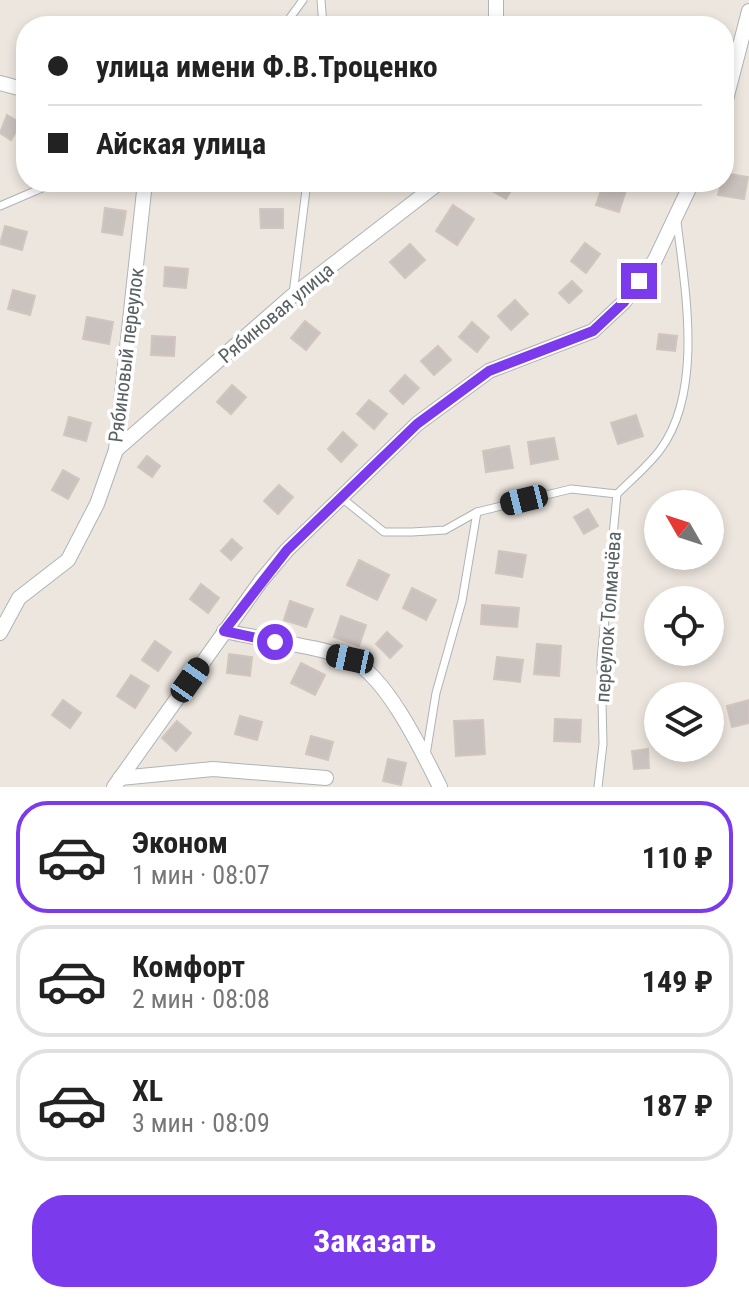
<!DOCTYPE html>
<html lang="ru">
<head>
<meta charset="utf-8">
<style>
	body { margin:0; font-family:"Roboto Condensed",sans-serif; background:#f2f2f2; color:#222; height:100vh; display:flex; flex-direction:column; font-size:30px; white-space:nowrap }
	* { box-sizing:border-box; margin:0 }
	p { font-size:26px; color:#767676 }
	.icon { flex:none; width:44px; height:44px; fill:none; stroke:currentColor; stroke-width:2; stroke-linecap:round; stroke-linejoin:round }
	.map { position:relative; height:787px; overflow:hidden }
	.details { display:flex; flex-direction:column; background:#fff; flex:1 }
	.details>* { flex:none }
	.top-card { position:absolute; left:16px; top:16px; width:718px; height:176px; border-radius:32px; box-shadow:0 4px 12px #0003; display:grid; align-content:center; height:176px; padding:0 32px; background:#fff }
	.needle { width:52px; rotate:309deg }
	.tools { position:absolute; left:644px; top:490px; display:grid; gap:16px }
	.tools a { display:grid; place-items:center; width:80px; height:80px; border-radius:50%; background:#fff; box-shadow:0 4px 12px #0003; font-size:40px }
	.end { position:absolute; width:36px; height:36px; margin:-18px; border:10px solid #7c3aed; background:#fff; box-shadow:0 0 0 4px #fff }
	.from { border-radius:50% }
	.car { position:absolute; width:24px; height:48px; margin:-24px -12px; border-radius:10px; box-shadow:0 0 6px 2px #0007; background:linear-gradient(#222 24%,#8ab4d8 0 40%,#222 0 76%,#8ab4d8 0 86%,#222 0) }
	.top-card b { display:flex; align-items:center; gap:28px; height:76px; font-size:30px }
	.top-card b+b { border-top:2px solid #e0e0e0 }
	.top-card i { width:20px; height:20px; background:#222 }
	ul { padding:14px 0 0; list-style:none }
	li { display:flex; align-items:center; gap:24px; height:112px; margin:0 16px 12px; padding:0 16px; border:4px solid #e0e0e0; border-radius:32px }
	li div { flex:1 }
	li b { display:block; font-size:30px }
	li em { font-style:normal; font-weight:700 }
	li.on { border-color:#7c3aed }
	li>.icon { width:72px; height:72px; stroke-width:1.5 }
	.button { display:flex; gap:16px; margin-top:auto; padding:16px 32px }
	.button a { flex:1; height:92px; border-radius:32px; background:#7c3aed; color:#fff; font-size:32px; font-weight:700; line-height:92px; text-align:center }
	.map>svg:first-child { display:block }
</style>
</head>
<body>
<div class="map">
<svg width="749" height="787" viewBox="0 0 749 787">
	<rect width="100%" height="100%" fill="#ede6df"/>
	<g fill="#cac2be" stroke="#d2c5bd" stroke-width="2">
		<polygon points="7,115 21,123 11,140 0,133"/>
		<polygon points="724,173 748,177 744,199 718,195"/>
		<polygon points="491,182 516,182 506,199 487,188"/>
		<polygon points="604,182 628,184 619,212 596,205"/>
		<polygon points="453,205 474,219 457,245 436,231"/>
		<polygon points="105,208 126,211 122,235 102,232"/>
		<polygon points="260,209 283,209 283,228 261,228"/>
		<polygon points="5,226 27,232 22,250 0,244"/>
		<polygon points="585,243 600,254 586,273 571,261"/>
		<polygon points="410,244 425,260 405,278 390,262"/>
		<polygon points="165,267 188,269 186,288 164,286"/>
		<polygon points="572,281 582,291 569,303 559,293"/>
		<polygon points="13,290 35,296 30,315 8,309"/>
		<polygon points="515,300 528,314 511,330 498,316"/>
		<polygon points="87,317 113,322 109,344 83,339"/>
		<polygon points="305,321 320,333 306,350 291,338"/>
		<polygon points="472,322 489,337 477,352 459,337"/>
		<polygon points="659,334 677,336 675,351 657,349"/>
		<polygon points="152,336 175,337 174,356 151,355"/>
		<polygon points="438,346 451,360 434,375 421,361"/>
		<polygon points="405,375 419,388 403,404 390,391"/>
		<polygon points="232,385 246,397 231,414 217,402"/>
		<polygon points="369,400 387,414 374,429 357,414"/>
		<polygon points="636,415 643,436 618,444 611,423"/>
		<polygon points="69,417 91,423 86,441 64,435"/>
		<polygon points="343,432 357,445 341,462 328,449"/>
		<polygon points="554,438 558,459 531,464 528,442"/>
		<polygon points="509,446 513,468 486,472 483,451"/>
		<polygon points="147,456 160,466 152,477 138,467"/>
		<polygon points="63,470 79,479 68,499 52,490"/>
		<polygon points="279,485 293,497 278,514 264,501"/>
		<polygon points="588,509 598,526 584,534 574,517"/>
		<polygon points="232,539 242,548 231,560 221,551"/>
		<polygon points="499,551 526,555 522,577 496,573"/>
		<polygon points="359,560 389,575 377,600 347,585"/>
		<polygon points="201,584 219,598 208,613 190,599"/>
		<polygon points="412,588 436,600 426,620 403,608"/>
		<polygon points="290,601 313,609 306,627 284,620"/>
		<polygon points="482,605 519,608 517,627 481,624"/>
		<polygon points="341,616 366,625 359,646 334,637"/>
		<polygon points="387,632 402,646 390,658 376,644"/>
		<polygon points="155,641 171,652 158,671 142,660"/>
		<polygon points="537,644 561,646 559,676 534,674"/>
		<polygon points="229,654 252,657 250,676 227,673"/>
		<polygon points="497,657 523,660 520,682 494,679"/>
		<polygon points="301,663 325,675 315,695 291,683"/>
		<polygon points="131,675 149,686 135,708 117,696"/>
		<polygon points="63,700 81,713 70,728 52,715"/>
		<polygon points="749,700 749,723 732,727 727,706"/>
		<polygon points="240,716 262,722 257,740 235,734"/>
		<polygon points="555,719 581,720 580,742 554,741"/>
		<polygon points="483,720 485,754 456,756 454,721"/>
		<polygon points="177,721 191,733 176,751 162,738"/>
		<polygon points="311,736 333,742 328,760 306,754"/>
		<polygon points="648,749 649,768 634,769 632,751"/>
		<polygon points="388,759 406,763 401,785 383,781"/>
	</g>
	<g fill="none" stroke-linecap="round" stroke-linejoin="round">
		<g stroke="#aeb4b7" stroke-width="9">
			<g id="lane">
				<polyline points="321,0 323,26"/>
				<polyline points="284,26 303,0"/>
				<polyline points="0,206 56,182"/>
				<polyline points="293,294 307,182"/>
				<path d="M343 499 384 532H412L445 530 477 512 571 489 617 494C631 480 648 466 660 450 704 391 685 289 677 222"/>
				<polyline points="426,755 436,693 462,601 477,512"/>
				<polyline points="598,787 603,744 601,660 617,494"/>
			</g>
		</g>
		<g stroke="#aeb4b7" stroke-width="16">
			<g id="street">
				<polyline points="496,26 496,0"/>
				<polyline points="0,83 26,90"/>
				<polyline points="724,107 749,11"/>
				<polyline points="116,450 292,296 440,182"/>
				<path d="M224 631C255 638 329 648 352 660 388 679 422 751 440 787"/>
				<polyline points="0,633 19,598 68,560 97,504 116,450 145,182"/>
				<polyline points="120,778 213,769 326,778"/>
				<polyline points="114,787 261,581 287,550 417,424 489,371 593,331 624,302 655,260 692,182"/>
			</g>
		</g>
		<use href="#lane" stroke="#fff" stroke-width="7"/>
		<use href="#street" stroke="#fff" stroke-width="14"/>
	</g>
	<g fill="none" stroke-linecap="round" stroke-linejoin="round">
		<polyline stroke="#7c3aed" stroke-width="10" points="275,642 224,631 287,550 417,424 489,371 593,331 624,302 639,281"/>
	</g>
	<g text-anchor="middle" stroke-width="7" stroke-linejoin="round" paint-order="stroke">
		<g font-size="20" fill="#586062" stroke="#fff">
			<text transform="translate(276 313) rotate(-40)" y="7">Рябиновая улица</text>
			<text transform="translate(126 355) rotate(-83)" y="7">Рябиновый переулок</text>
			<text transform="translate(608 617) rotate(-86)" y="7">переулок Толмачёва</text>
		</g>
	</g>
</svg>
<div class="tools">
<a><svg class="needle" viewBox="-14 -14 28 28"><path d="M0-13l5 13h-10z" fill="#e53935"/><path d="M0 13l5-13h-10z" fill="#767676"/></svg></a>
<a><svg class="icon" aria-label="locate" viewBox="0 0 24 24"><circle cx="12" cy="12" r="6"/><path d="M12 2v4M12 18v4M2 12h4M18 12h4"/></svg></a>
<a><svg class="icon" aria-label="layers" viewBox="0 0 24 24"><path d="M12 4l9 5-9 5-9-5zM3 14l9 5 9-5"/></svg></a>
</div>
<i class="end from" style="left:275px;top:642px"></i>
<i class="end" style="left:639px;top:281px"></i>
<i class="car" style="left:524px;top:500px;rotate:256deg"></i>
<i class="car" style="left:350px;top:659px;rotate:282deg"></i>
<i class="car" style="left:190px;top:680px;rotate:35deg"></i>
<div class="top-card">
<b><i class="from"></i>улица имени Ф.В.Троценко</b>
<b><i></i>Айская улица</b>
</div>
</div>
<section class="details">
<ul>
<li class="on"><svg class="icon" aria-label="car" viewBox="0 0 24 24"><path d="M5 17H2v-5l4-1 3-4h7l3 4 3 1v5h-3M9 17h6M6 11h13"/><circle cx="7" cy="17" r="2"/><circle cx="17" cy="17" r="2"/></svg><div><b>Эконом</b><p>1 мин · 08:07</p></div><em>110 ₽</em></li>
<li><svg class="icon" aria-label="car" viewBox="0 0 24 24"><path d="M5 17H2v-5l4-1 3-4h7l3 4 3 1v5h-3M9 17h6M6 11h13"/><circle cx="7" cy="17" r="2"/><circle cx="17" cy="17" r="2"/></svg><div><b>Комфорт</b><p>2 мин · 08:08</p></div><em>149 ₽</em></li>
<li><svg class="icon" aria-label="car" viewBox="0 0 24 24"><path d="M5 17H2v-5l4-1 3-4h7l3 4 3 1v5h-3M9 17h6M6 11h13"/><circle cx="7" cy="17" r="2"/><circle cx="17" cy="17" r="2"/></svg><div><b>XL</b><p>3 мин · 08:09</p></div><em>187 ₽</em></li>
</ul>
<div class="button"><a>Заказать</a></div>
</section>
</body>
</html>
